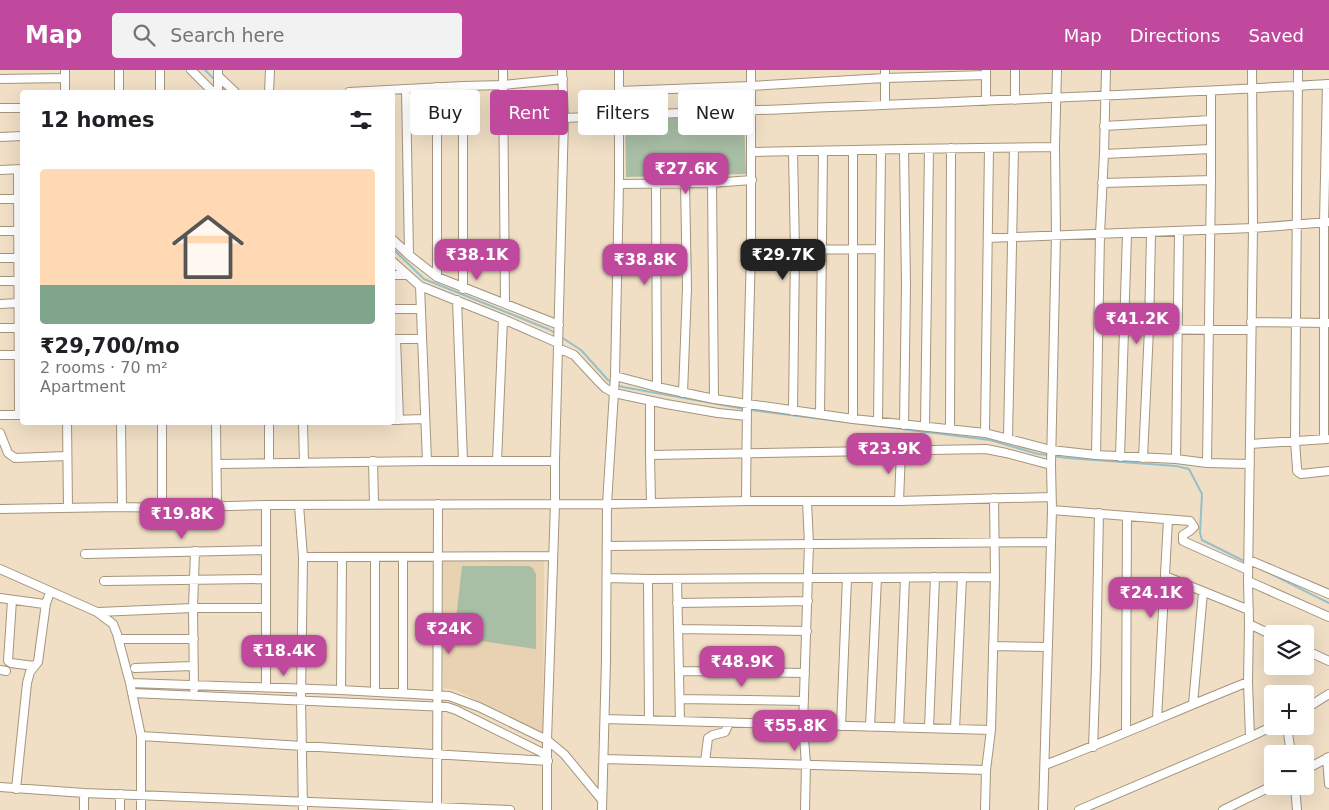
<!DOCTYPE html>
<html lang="en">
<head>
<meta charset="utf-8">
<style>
  body { margin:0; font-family:"DejaVu Sans",sans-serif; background:#f2f2f2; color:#202124; height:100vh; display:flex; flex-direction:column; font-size:19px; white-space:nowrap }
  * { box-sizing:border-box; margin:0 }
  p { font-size:16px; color:#757577 }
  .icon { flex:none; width:28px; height:28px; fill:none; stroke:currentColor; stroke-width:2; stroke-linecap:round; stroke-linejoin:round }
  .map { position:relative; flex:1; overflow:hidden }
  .drawer { position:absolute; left:20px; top:20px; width:375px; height:335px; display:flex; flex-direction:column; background:#fff; border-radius:5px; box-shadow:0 5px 20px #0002 }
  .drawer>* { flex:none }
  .top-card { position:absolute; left:410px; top:20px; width:475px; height:45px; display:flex; gap:10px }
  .tools { position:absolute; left:1264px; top:555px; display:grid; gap:10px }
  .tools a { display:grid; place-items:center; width:50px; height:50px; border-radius:5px; background:#fff; box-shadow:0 5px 20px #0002; font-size:25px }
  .price { position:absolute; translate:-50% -42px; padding:0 11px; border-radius:10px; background:#c0489d; color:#fff; font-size:16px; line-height:32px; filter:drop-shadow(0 1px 2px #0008) }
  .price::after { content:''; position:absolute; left:50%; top:30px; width:15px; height:11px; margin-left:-8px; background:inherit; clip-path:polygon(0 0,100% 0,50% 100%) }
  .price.active { background:#222; color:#fff }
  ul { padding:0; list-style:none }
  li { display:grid; align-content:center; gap:10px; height:265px; padding:0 20px }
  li+li { border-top:1px solid #e0e0e0 }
  li span { display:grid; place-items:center; height:155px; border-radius:5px; color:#555 }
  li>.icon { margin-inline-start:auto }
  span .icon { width:90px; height:90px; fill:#fffc; stroke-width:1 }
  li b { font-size:21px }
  h2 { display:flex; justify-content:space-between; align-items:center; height:60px; padding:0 20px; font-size:21px }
  .chip { padding:0 18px; border-radius:5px; background:#fff; box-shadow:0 5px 20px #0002; font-size:18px; line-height:45px }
  .chip.active { background:#c0489d; color:#fff }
  header { display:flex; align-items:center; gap:30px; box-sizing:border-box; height:70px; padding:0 25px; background:#c0489d; color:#fff }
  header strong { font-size:24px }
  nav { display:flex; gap:28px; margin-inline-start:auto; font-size:18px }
  .search { width:350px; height:45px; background:#f2f2f2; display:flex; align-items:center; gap:12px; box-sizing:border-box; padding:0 18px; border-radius:5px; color:#757577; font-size:19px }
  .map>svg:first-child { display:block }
  .built { fill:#e8d2b2 }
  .green { fill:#a8bea5 }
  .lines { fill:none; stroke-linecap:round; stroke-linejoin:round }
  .stream { stroke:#95c0c9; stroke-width:2 }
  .minor-casing { stroke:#a5957d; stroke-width:10 }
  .minor { stroke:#fff; stroke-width:8 }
</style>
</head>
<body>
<header>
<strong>Map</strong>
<div class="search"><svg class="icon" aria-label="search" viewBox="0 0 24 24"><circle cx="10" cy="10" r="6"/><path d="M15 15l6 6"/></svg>Search here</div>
<nav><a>Map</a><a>Directions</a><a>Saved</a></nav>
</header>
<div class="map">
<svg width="1329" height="740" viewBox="0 0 1329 740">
  <rect width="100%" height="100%" fill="#f0dfc5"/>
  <path class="built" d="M443,491H544L543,666L458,621L443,618Z"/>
  <path class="green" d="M744,46L746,104L626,107L625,49Z
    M462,496H529L533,498L536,504V579L454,567Z"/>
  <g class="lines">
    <path class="stream" d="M205,0L216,11
      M221,16L227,22
      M392,178L424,209L548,259L557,264
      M561,267L581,280L608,310L613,313
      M617,315L623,317L745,339
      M750,340L990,370L1038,384L1048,385
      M1053,386L1067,388L1176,396L1189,399L1202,424L1200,463L1202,470L1246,492
      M1259,498L1329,533"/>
    <defs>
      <path id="minor" d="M65,0V22
        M119,0V22
        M191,0L213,22
        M503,0L505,233
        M885,0V34
        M1015,0V30
        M1252,0L1253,158L1248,511L1329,547
        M1298,0L1295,371L1297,398V401L1301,404L1329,401
        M218,6L235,22
        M0,9L65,8
        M463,16V219
        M437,17V207
        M406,20L409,185
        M619,21L751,16L885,8L986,5
        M160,22V0
        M218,22V0
        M269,22L270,0
        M349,22L463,16L504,15L563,9
        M986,31V0
        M0,38H22
        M564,48C819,37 1074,29 1329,14
        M1104,56L1211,50
        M0,67L22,66
        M853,81V349
        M752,82L904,79L1055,77
        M1104,84L1211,79
        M0,100L22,99
        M18,100L19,345
        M712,113L714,329
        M1102,113L1211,110
        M619,114L712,113L752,110
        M656,114L657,317
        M0,129H18
        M0,161H22
        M988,168L1253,158L1328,152
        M392,169L409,185L437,207L559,255
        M751,180L880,179
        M0,188H19
        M392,191L420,216L503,249L558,273
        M392,205H407
        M0,211H19
        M420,216L427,391
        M457,230L463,391
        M0,234L19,233
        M392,239H421
        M1251,252L1329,253
        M0,258H19
        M1098,259L1251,260
        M392,269H422
        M396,269L399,350
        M558,278L574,285L599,312L605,318L614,323L666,334L718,343L747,346
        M0,285H19
        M615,306L657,317L714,329L853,349L985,363L1051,380L1096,385L1176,389L1207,393L1250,394
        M683,323L687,218L685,113
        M650,331V385L651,433
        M793,341L795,180L793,82
        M820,344L823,81
        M0,345H22
        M392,350L425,349
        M67,352L68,438
        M121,352L122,437
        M162,352V438
        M216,352L217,436
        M269,352V393
        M303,352L304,393
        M878,352L881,80
        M904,355L906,215L904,79
        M925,356L929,79
        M950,359L951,78
        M0,363L8,383L15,388L67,386
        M985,363L989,78
        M1008,368L1014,78
        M1324,369V152L1327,14
        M1250,374L1327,369
        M650,385L986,379L1006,383L1051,395
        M1096,385L1100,164L1104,84L1106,0
        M1120,387L1127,164
        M1143,388L1149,259L1151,163
        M1176,389L1179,162
        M373,391L374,434
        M497,391L503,249
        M1207,393L1211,110V21
        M217,394L427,391H555
        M746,431L747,334L751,180V0
        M899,431L901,381
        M266,435V618
        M299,435L303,487L301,630L303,740
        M0,439L122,437L162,438L266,435L607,434L746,431H899L1051,427
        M1052,440L1190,451L1194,457L1191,460L1183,465V471L1248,500
        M607,476L1051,472
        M85,484L265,480
        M303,487L553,486
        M375,487V622
        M403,488V623
        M1249,490L1329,524
        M0,499L97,542L113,554L117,564L130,613L141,666
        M1165,506L1249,540
        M607,508L648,509L995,507
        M648,509L649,650
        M677,509L680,651
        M104,511L266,509
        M1248,511L1249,554L1248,612L1250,667
        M0,528L44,534L47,531L50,522
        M12,530L8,591L11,593L34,596
        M677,533L808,531
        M98,542L193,538H266
        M1249,554L1272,565
        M678,559L807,561
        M119,569H194
        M993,576L1048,577
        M1305,580L1329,591
        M135,598L193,596
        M0,600L6,601
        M679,601L805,603
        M130,613L341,620L449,626L479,637L547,670L564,684L602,730
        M194,619L193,538L195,481
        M341,620L342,487
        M132,623L447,637L456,640L547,685
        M680,629L804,631
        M1193,634L1203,522
        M1305,639L1329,624
        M605,649L991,660
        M1157,649L1168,450
        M841,656L847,508
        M1287,656L1291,684
        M870,657L877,508
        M899,658L905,508
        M929,658L935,507
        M955,659L962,507
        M1126,662L1127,446
        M1093,677L1096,596L1099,443
        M1327,688L1329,714
        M604,689L986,700
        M705,692L708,668L713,665L725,662L729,653
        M1045,695C1113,669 1180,639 1248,612
        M1305,700L1329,687
        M1295,716L1297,740
        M0,717L84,723L510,740
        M16,719L27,613L30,602L38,592L46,533
        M120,724V740
        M437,737L438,434
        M84,740V723
        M141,740V666L548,691
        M547,740V670L555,434V391L564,48L562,0
        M602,740L606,591L607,434L615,306L619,114V0
        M805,740L806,694L803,655L809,474L807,431
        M985,740L986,700L991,660L995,507L994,428
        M1043,740L1052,440L1051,395L1056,165L1055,77L1057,0
        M1079,740L1250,667L1273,656
        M1223,740L1272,716"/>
    </defs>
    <use href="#minor" class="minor-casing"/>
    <use href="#minor" class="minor"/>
  </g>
</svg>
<div class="tools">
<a><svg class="icon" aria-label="layers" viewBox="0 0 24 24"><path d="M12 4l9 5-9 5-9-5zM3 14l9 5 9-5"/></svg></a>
<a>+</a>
<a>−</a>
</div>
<b class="price" style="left:686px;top:125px">₹27.6K</b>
<b class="price" style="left:477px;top:211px">₹38.1K</b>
<b class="price active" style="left:783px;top:211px">₹29.7K</b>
<b class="price" style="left:645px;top:216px">₹38.8K</b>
<b class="price" style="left:1137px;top:275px">₹41.2K</b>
<b class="price" style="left:889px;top:405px">₹23.9K</b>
<b class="price" style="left:182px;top:470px">₹19.8K</b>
<b class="price" style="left:1151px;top:549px">₹24.1K</b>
<b class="price" style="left:449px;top:585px">₹24K</b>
<b class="price" style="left:284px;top:607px">₹18.4K</b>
<b class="price" style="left:742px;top:618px">₹48.9K</b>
<b class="price" style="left:795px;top:682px">₹55.8K</b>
<div class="top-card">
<a class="chip">Buy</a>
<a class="chip active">Rent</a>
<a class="chip">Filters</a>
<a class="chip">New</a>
</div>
<section class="drawer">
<h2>12 homes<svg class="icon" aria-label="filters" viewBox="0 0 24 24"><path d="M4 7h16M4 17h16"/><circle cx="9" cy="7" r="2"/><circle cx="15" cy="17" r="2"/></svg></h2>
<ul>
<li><span style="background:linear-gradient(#ffd9b3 75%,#7fa58c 0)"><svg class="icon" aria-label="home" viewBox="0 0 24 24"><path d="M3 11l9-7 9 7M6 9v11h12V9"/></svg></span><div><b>₹29,700/mo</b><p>2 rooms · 70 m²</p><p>Apartment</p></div></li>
</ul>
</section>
</div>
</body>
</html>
